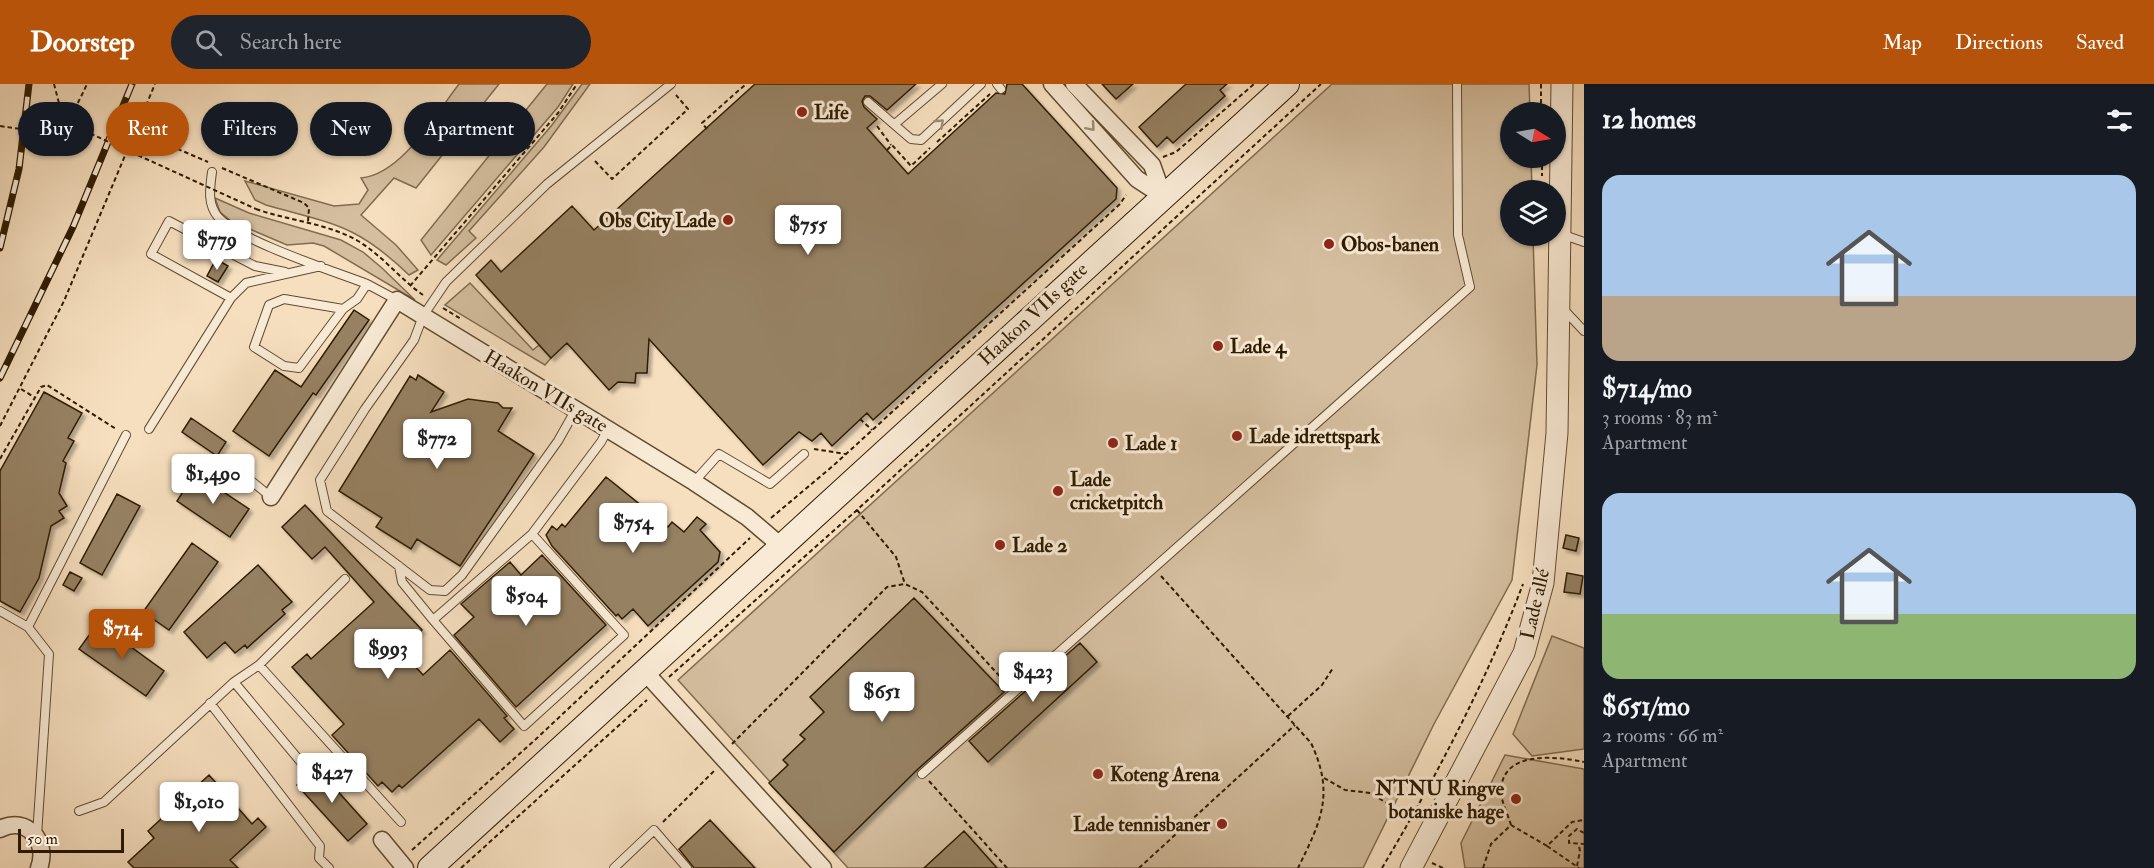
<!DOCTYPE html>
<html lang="en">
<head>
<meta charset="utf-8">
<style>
  body { margin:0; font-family:"IM FELL Double Pica",serif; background:#20242c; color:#f1f3f6; height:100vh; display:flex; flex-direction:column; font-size:22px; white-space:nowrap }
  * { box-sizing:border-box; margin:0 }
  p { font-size:20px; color:#9ea1a6 }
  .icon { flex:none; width:33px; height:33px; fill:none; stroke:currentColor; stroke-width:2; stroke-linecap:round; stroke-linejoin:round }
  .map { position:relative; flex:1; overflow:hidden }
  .panel { display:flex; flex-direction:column; background:#171b24; width:570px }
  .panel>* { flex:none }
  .banner { position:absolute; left:18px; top:18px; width:570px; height:54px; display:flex; gap:12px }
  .needle { width:39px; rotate:101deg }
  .tools { position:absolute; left:1500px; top:18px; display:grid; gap:12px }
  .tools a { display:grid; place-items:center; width:66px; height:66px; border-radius:50%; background:#171b24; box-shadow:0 2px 4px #0004; font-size:30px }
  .scale { position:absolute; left:18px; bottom:15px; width:106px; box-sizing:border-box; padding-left:6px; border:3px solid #2e1b00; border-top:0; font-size:16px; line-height:21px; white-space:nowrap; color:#2e1b00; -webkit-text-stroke:4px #f9ead5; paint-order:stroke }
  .price { position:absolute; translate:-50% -51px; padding:0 14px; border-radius:6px; background:#fff; color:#222; font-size:20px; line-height:39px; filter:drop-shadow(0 2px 3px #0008) }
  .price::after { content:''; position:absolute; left:50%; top:36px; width:18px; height:14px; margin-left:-9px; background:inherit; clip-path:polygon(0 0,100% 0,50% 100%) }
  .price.active { background:#b45309; color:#fff }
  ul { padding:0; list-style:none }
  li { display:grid; align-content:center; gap:12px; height:318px; padding:0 18px }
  li span { display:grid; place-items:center; height:186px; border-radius:18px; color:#555 }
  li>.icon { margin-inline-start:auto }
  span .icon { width:108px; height:108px; fill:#fffc; stroke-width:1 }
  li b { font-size:26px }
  h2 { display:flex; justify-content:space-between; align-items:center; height:72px; padding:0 18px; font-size:26px }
  .tag { padding:0 21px; border-radius:27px; background:#171b24; box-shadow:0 2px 4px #0004; font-size:21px; line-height:54px }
  .tag.active { background:#b45309; color:#fff }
  header { display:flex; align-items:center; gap:36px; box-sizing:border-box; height:84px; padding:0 30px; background:#b45309; color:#fff }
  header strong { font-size:28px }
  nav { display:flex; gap:33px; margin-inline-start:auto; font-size:21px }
  .search { width:420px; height:54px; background:#20242c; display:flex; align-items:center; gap:15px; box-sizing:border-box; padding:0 21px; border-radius:33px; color:#9ea1a6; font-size:22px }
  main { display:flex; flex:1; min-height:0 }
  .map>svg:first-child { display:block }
  .green { fill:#d4be9f; stroke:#816c50; stroke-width:1.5 }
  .building { fill:#968163; stroke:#2e1b00; stroke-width:1.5; filter:url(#shadow) }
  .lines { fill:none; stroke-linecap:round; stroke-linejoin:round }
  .service-casing { stroke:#604c30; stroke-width:10 }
  .minor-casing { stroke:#604c30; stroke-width:19 }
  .tertiary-casing { stroke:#604c30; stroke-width:23 }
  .secondary-casing { stroke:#2e1b00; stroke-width:26 }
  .path { stroke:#2e1b00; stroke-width:2; stroke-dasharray:4.5 3; stroke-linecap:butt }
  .service { stroke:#f9ead5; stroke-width:8 }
  .minor { stroke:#f9ead5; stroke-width:16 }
  .tertiary { stroke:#f9ead5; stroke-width:21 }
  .secondary { stroke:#f9ead5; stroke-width:24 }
  .rail-casing { stroke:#2e1b00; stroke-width:7 }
  .rail { stroke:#f9ead5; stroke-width:4.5; stroke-dasharray:14; stroke-linecap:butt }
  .path-bridge { stroke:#2e1b00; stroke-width:2; stroke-dasharray:4.5 3; stroke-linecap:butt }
  .oneway { stroke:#9e8d75 }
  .poi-dot { fill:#8f2418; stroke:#f9ead5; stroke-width:2 }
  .labels { text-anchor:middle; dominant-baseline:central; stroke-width:6; stroke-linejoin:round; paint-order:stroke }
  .poi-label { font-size:20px; font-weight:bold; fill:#2e1b00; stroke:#f9ead5; text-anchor:start }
  .street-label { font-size:20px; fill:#2e1b00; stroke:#f9ead5 }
</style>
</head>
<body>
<header>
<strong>Doorstep</strong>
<div class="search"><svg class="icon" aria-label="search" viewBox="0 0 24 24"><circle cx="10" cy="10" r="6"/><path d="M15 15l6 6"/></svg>Search here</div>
<nav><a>Map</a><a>Directions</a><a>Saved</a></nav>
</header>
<main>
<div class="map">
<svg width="1584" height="784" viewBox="0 0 1584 784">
  <defs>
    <filter id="shadow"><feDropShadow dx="3.5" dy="3.5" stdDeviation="1.5" flood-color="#0004"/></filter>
  </defs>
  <rect width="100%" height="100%" fill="#f6dfbf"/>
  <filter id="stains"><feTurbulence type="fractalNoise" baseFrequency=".00333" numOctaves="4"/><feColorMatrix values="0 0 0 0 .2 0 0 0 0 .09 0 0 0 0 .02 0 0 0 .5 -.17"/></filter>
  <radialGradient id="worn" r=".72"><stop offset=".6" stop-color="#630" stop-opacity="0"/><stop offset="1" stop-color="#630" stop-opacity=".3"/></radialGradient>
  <path class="green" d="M459,0H499L416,104L394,94L361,131L396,161L418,186L409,191C356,140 333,140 266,121L255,116L245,97L334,122L359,120L368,106L361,94C402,90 435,31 459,0Z
    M547,0H573L558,23L431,171L421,156Z
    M582,0H590L544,63L469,147L476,154L446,181L437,176L552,41Z
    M1332,0H1529L1530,28H1510V74H1531L1532,106H1510V152H1533L1537,281L1512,496L1434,640L1363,784H848L678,596Z
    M215,114L249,129L341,156L363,168L382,184L415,216L324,162L313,159L287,161L231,137L220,128Z
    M470,199L533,266L539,261L551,274L545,281L445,221Z
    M1552,552L1584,564V665L1532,672L1513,650Z
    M1505,671L1584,685V784H1465L1461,759Z"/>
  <path class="building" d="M755,0H916L887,26L870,12H865L862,17L864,23L877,35L867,44L908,90L996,9L1005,10L1007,0H1022L1117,104L1116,115L873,336L867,329L832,362L821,349L812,357L799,348L763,381L649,255L647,289H636L635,299L618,298L609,306L567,259L551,274L476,191L491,176L501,188L572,122L594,146Z
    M1102,0H1133L1116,15Z
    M1186,0H1227L1220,6L1225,12L1173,59L1167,53L1157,63L1139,43Z
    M216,175L228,182L218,198L207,192Z
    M354,226L369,236L316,311L313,309L269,372L233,347L275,286L301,303Z
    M418,291L444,308L431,328L468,315L498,319L503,324H512L498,347L534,370L460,482L417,455L411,465L376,443L382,434L339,407L410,292L416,296Z
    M44,308L82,329L68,354L74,357L63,377L66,379L59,409L67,422L59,427L64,434L51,442L39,494L20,528L0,517V387Z
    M191,334L226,358L217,372L182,348Z
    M195,389L249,425L230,453L177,417Z
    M606,393L668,443L672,438L684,448L697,433L706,440L700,446L720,468L718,478L648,542L633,525L622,535L618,530L616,532L552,462L546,451L552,442L557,446L562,440L565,443Z
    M117,410L140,422L102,491L80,479Z
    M305,421L422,546L400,566L423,591L450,566L507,632L504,634L514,645L500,658L479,635L402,704L399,701L392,708L382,698L378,702L332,651L344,640L292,583L307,570L311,575L374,518L325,463L312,475L282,443Z
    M1566,451L1579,454L1576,467L1563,464Z
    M192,459L218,478L169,546L143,528Z
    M542,471L606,541L516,623L454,551L474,533L461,520L510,478L521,491Z
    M258,481L292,518L282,526L285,530L247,564L245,561L235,569L225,558L207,574L184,548Z
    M70,488L82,494L74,507L63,501Z
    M1567,489L1583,492L1580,510L1564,508Z
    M914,514L1004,608L918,685L834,768L769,699L788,681L783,676L805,655L800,651L824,628L810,613Z
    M98,539L164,587L146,612L79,565Z
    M1080,559L1097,578L988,678L969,657Z
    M316,683L367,740L348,757L297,701Z
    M209,691L252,740L258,734L266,743L230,776L238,784H134L128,778L154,754L148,747Z
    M710,736L755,784H694L679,765Z
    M964,747L997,784H924Z"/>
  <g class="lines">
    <defs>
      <path id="service" d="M997,0L1001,5
        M868,18L911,55L921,56L981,0
        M896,39L942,0
        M212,88C210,104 207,120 218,133C240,157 333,187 367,200
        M1561,150L1584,158
        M231,214L151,170L169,137L255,182L285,188
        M343,225L299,284L284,282L254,263L269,221L284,215L343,225L357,215L367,200L397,216
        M1560,229H1567L1584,247
        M576,325L558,357L462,491L445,507L430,506L327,427L320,396L365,325L414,256L423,232L446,198L547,100L671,0
        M149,345L231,214L246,199L321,182
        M233,382L271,413
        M694,398L719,370L770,400L804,370
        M532,450L624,551L524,642L433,536L532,450L601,358L608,345
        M399,482L402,498L433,536
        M0,527L28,543
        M259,581L401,738
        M234,598L305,683
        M210,619L320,762L319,774L329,784
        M922,690L1470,203L1458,151L1457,0
        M79,727L104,718L234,598L259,581L345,495
        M37,752L49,570L28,543L126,351
        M614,784L654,746L687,784"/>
      <path id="minor" d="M1052,0L1137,95L1163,112
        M1074,0L1152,81L1163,112
        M271,413L397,216L694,398L747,433L781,462
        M644,587L823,784
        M0,745C27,731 49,758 39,784
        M382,756L405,784"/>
      <path id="tertiary" d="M1411,784L1524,569L1543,499L1557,349L1562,0"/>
      <path id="secondary" d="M430,784L1287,0"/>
    </defs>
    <use href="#service" class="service-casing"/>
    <use href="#minor" class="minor-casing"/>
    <use href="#tertiary" class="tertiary-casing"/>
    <use href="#secondary" class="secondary-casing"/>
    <path class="path" d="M54,0L61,27
      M1541,0V28
      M0,42C54,50 63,53 87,0
      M877,42L891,61
      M707,45L702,39L746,0
      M136,47L208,78
      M937,58L990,10
      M887,66L892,61L911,82L930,64
      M1163,73L1176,68L1254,0
      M1542,74V92
      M595,77L612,95L688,25L676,11
      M222,84L304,119L309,124L308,138
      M256,125C290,137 327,139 358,157C383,172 400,195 423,211
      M410,202L558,29L577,0
      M443,224L461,235
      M21,305L34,313
      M860,335L872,346
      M0,342L64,217L155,0
      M814,365L846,370
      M0,375L41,303L47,301L116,345
      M857,426L896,473L905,500
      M771,434L834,381L1120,120L1126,111
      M1161,492L1311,659C1335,710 1321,737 1298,784
      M669,593L857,426L1321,0
      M1288,632L1322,601L1333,584
      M732,660L887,503L905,500L922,508L1006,599
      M1324,694L1345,706L1371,709L1394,724L1415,726
      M929,697L1007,784
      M663,738L714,687
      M1511,741C1508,731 1502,719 1501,709C1500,666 1555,672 1584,678
      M1584,749L1577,745L1569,752V759L1584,760
      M1547,762L1579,784
      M412,766L536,655L750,454
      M1432,779L1443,784
      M1577,782L1580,767L1579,762
      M461,784L647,616
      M1139,784L1295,641
      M1382,784C1436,693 1486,598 1523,500
      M1483,784L1491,760L1511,741L1547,762L1572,738L1584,736"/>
    <use href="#service" class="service"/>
    <use href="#minor" class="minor"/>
    <use href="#tertiary" class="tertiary"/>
    <use href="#secondary" class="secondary"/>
    <defs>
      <path id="rail" d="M0,164L19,85L29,0
        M0,294L73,143L132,0"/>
    </defs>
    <use href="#rail" class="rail-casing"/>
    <use href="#rail" class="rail"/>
    <path class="path-bridge" d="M61,27L70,38L87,48L256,125"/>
  </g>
  <defs><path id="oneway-chevron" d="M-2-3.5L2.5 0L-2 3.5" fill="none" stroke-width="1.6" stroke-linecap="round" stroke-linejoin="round" transform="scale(1.5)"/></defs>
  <g class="oneway">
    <use href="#oneway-chevron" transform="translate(940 39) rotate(-43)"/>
    <use href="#oneway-chevron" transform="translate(1091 43) rotate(49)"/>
  </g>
  <g class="poi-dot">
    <circle cx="802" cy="28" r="6"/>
    <circle cx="728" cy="136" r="6"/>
    <circle cx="1329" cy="160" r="6"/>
    <circle cx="1218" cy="262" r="6"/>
    <circle cx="1237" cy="352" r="6"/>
    <circle cx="1113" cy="359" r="6"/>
    <circle cx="1058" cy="407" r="6"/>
    <circle cx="1000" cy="461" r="6"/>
    <circle cx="1098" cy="690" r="6"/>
    <circle cx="1516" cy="715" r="6"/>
    <circle cx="1222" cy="740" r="6"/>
  </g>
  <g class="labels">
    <g class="poi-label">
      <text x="814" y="28">Life</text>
      <text x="716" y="136" text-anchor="end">Obs City Lade</text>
      <text x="1341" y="160">Obos-banen</text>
      <text x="1230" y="262">Lade 4</text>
      <text x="1249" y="352">Lade idrettspark</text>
      <text x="1125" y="359">Lade 1</text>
      <text x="1070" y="395">Lade<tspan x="1070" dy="23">cricketpitch</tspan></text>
      <text x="1012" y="461">Lade 2</text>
      <text x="1110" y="690">Koteng Arena</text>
      <text x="1504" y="704" text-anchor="end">NTNU Ringve<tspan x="1504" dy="23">botaniske hage</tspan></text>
      <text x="1210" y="740" text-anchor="end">Lade tennisbaner</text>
    </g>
    <g class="street-label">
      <text transform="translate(1033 230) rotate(-43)">Haakon VIIs gate</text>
      <text transform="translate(546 307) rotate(31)">Haakon VIIs gate</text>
      <text transform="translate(1535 520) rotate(-77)">Lade allé</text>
    </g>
  </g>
  <rect width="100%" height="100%" filter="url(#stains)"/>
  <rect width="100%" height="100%" fill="url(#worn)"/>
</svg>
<div class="tools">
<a><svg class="needle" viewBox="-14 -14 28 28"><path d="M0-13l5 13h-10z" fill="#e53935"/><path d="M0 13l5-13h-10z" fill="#9ea1a6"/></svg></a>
<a><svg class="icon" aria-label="layers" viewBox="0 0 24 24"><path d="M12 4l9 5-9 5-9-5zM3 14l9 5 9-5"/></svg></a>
</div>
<div class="scale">50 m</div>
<b class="price" style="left:808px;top:172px">$755</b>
<b class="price" style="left:217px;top:187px">$779</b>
<b class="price" style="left:437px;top:386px">$772</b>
<b class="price" style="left:213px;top:421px">$1,490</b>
<b class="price" style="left:633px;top:470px">$754</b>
<b class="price" style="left:526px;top:543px">$504</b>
<b class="price active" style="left:122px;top:576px">$714</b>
<b class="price" style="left:388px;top:596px">$993</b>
<b class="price" style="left:1033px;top:619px">$423</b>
<b class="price" style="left:882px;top:639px">$651</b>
<b class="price" style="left:332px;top:720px">$427</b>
<b class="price" style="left:199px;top:749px">$1,010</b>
<div class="banner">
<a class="tag">Buy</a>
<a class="tag active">Rent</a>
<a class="tag">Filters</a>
<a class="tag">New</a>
<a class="tag">Apartment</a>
</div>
</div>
<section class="panel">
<h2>12 homes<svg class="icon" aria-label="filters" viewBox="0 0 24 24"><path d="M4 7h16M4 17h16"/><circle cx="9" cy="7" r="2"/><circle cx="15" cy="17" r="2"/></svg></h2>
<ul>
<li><span style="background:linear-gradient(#a9c7e8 65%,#b9a48a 0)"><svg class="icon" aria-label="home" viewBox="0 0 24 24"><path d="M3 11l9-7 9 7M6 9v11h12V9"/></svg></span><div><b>$714/mo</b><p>3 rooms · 83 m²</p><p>Apartment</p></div></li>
<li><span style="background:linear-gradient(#a9c7e8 65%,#8fb573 0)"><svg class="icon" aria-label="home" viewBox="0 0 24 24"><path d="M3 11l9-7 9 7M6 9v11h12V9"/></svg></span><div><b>$651/mo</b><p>2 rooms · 66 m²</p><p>Apartment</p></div></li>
</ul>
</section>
</main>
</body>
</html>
